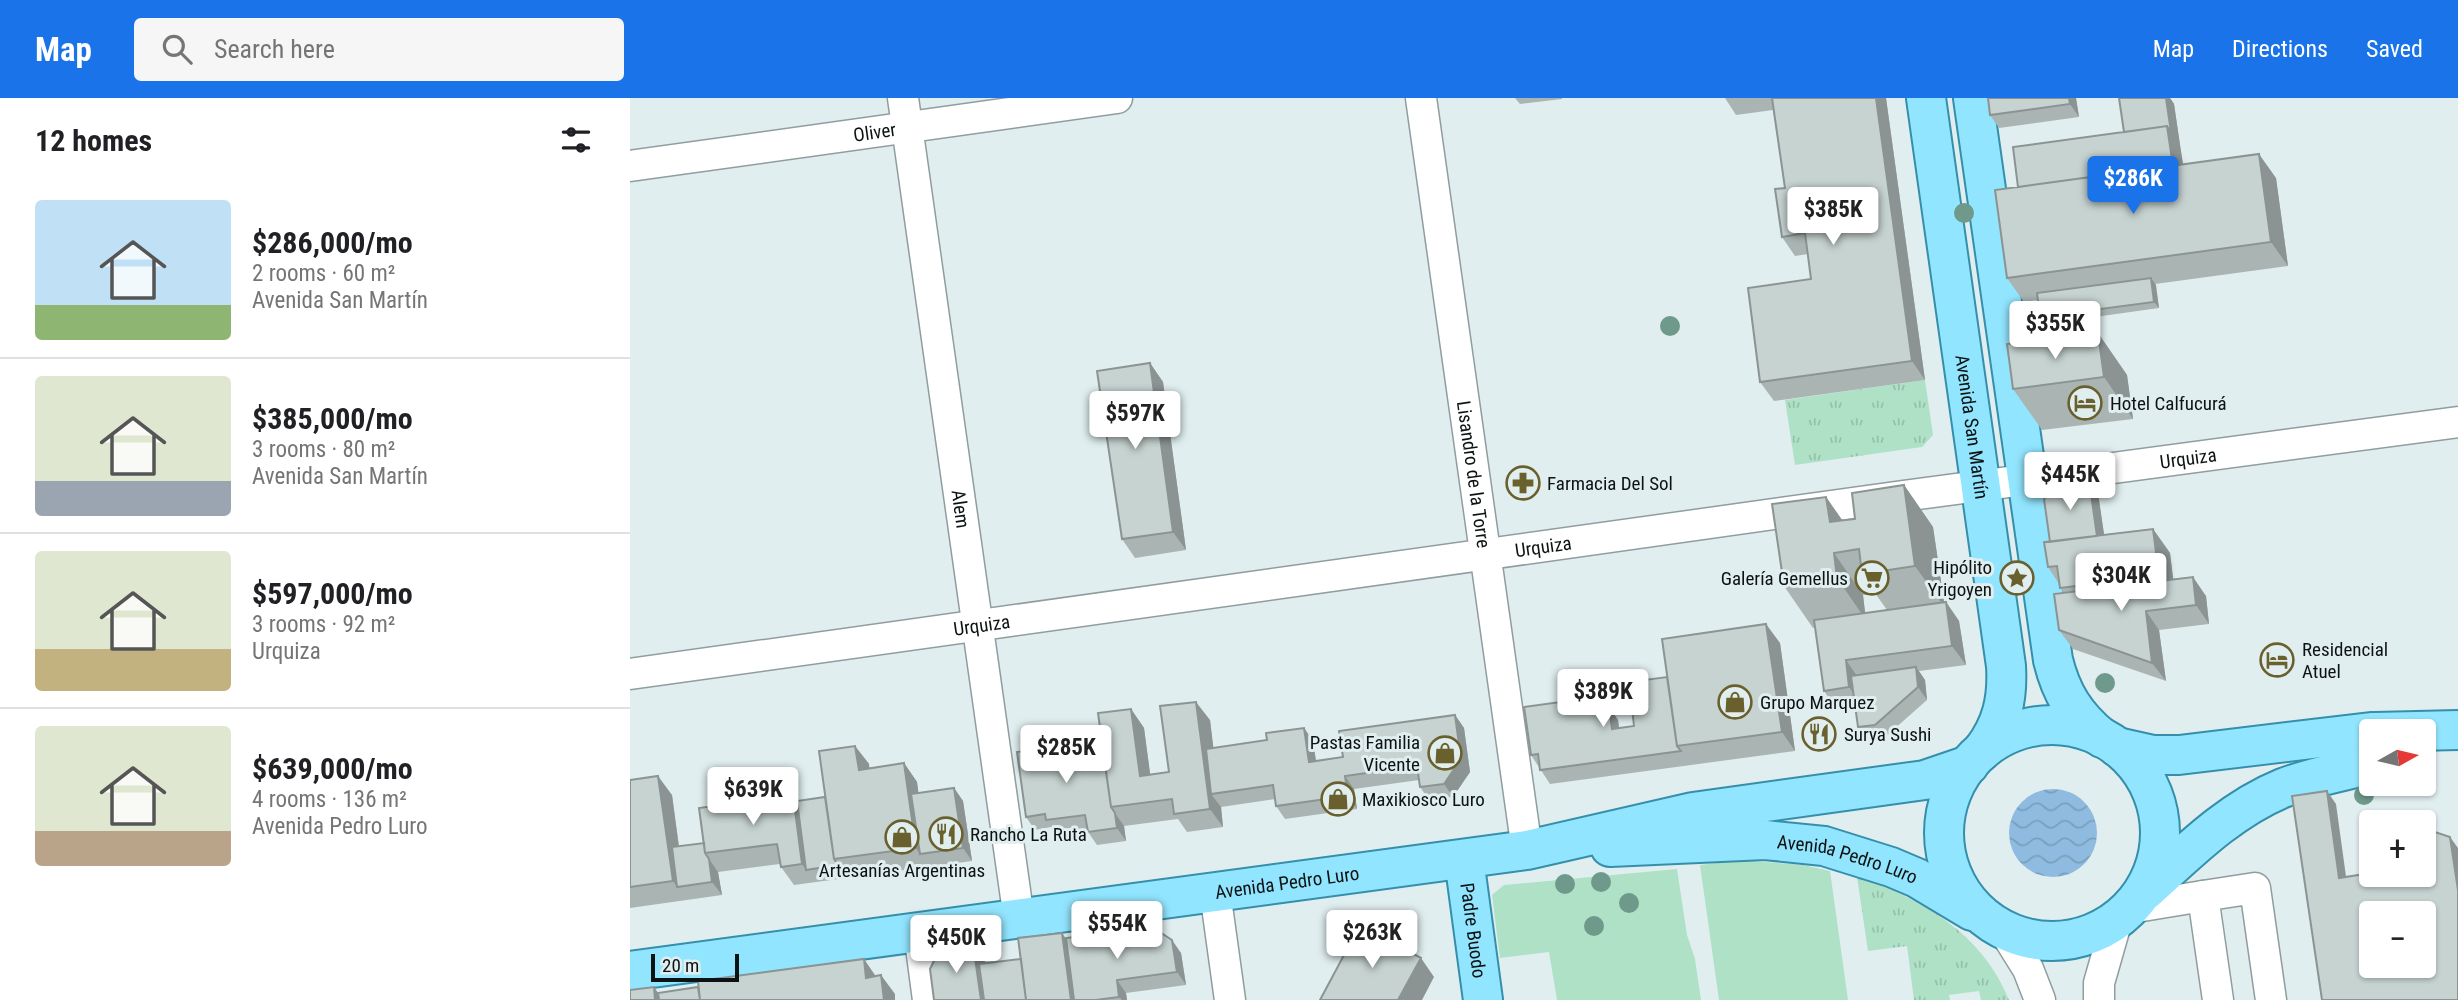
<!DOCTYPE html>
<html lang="en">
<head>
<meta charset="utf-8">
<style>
  body { margin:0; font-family:"Roboto Condensed",sans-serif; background:#f6f6f6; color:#202124; height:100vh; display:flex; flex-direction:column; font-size:26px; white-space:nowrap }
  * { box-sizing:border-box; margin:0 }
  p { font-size:23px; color:#757577 }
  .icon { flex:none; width:38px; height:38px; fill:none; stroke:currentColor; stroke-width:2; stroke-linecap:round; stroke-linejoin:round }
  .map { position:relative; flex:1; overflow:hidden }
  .panel { display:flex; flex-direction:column; background:#fff; width:630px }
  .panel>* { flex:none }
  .needle { width:46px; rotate:82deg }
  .tools { position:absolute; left:1729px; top:621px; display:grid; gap:14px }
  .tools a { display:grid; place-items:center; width:77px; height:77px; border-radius:7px; background:#fff; box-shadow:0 2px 5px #0004; font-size:35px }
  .scale { position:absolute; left:21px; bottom:18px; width:88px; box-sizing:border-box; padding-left:7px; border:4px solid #0d1212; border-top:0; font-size:19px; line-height:24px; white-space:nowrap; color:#0d1212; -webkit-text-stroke:5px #e0eeef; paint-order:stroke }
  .price { position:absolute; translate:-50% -60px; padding:0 16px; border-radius:7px; background:#fff; color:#222; font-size:23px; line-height:46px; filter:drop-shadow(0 2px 4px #0008) }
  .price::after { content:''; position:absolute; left:50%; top:42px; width:21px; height:16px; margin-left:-10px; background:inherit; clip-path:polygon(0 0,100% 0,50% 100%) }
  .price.active { background:#1a73e8; color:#fff }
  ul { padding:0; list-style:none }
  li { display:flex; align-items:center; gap:21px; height:175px; padding:0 35px }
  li+li { border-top:2px solid #e0e0e0 }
  li span { display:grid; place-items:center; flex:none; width:196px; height:140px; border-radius:7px; color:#555 }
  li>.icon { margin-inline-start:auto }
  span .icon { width:84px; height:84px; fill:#fffc; stroke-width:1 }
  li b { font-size:30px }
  h2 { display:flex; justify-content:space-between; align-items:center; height:84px; padding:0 35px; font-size:30px }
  header { display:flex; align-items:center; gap:42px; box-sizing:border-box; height:98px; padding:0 35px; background:#1a73e8; color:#fff }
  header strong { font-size:33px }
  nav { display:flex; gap:38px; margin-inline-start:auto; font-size:24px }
  .search { width:490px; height:63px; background:#f6f6f6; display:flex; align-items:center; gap:18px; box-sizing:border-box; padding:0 24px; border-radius:7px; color:#757577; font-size:26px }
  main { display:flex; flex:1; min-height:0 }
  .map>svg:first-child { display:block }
  .grass { fill:url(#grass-tufts) }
  .park { fill:#afe1c6 }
  .water { fill:url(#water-waves) }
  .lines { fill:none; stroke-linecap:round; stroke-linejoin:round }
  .minor-casing { stroke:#909d9e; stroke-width:33 }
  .major-casing { stroke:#358fab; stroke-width:42 }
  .minor { stroke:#fff; stroke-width:30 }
  .major { stroke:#92e5fe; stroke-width:38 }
  .tree { fill:#6f9a8b }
  .wall { fill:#aab5b3; fill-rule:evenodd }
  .shaded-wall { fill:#8b9492 }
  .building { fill:#c6d3d0; stroke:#8b9492; stroke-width:2; fill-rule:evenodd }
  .labels { text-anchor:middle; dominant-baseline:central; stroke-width:6; stroke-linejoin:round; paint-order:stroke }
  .street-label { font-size:19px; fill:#0d1212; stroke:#e0eeef }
  .poi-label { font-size:19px; fill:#0d1212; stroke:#e0eeef; text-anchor:start }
</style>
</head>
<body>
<header>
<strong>Map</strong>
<div class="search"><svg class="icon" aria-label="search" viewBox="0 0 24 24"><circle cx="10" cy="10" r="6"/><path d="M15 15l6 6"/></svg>Search here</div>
<nav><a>Map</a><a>Directions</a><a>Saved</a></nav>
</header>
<main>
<section class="panel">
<h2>12 homes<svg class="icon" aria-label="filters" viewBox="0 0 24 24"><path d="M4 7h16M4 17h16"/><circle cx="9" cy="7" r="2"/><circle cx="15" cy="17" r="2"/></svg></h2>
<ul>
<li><span style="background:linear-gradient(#bfe0f5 75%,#8fb573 0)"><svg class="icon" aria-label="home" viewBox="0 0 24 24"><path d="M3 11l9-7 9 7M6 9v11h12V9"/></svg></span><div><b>$286,000/mo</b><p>2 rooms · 60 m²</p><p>Avenida San Martín</p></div></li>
<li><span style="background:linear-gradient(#dfe7d0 75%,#9aa5b1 0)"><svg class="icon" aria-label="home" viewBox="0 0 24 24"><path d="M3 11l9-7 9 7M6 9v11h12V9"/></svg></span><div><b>$385,000/mo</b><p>3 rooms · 80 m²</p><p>Avenida San Martín</p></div></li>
<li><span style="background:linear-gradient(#dfe7d0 70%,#c2b280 0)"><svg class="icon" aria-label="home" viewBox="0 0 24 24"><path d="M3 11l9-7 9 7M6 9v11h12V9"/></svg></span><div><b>$597,000/mo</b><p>3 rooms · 92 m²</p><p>Urquiza</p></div></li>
<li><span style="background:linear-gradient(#dfe7d0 75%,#b9a48a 0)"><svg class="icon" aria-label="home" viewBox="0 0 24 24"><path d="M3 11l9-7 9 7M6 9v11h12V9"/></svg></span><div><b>$639,000/mo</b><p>4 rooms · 136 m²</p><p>Avenida Pedro Luro</p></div></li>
</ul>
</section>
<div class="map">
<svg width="1828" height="902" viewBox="0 0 1828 902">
  <defs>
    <pattern id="grass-tufts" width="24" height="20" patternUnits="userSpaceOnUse" patternTransform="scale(1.75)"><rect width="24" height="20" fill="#afe1c6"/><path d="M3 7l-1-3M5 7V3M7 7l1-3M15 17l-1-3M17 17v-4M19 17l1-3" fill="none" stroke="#95c0a9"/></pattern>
    <pattern id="water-waves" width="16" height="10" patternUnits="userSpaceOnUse" patternTransform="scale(1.75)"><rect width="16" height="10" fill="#8ebbdf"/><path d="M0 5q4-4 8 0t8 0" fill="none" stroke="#79a0be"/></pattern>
  </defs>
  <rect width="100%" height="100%" fill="#e0eeef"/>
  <path class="grass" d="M1295,282L1303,337L1292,349L1165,367L1155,302Z
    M1227,779C1291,800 1353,836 1379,902H1351L1349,893L1319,897L1320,902H1284L1277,848L1238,853Z"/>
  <path class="park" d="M1110,762L1173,767L1200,773L1218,902H1089L1070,767Z
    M1047,771L1057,837L1065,861L1071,902H927L919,854L870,860L862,797L874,787Z"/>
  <path class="water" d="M1379 735a44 44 0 1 1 88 0a44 44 0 1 1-88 0Z"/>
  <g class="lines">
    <defs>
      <g id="minor">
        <path id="s1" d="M273,0L389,821"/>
        <path id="s2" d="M791,0L897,752"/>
        <path id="s3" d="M0,68L487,0"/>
        <path id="s4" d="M0,576L1273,398L1828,324"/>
        <path d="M585,794L600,902"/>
        <path d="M1500,810L1573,798"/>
        <path d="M1373,831L1398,871L1410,902"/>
        <path d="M289,834L298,902"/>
        <path d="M1469,902V885L1487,822"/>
        <path d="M1588,902L1573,798L1625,790L1641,902"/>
      </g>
      <g id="major">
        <path id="s5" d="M1296,0L1376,568C1378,601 1372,627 1352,653"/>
        <path d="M1343,0L1423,562C1431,595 1445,618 1472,640"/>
        <circle cx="1422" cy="735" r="108"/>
        <path d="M1745,634L1828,632"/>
        <path d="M1487,649L1523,657H1549L1741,634"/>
        <path id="s6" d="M980,749L1135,742L1194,748L1261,769L1287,780L1342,813"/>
        <path id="s7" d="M834,761L853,902"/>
        <path d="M1515,793C1557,755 1599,712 1653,690C1681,679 1712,674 1741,666"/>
        <path id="s8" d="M0,873L897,752L1063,714L1295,682L1339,667"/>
      </g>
    </defs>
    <use href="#minor" class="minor-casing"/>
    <use href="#major" class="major-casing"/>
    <use href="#minor" class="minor"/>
    <use href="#major" class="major"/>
  </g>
  <g class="tree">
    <circle cx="1334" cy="115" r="10"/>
    <circle cx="1040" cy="228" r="10"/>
    <circle cx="1475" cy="585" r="10"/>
    <circle cx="1734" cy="697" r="10"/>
    <circle cx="971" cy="784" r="10"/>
    <circle cx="935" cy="786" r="10"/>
    <circle cx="999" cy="805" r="10"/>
    <circle cx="964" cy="828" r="10"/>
  </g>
  <path class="wall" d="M885,0H932V1L890,6Z
    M1095,0H1256L1295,282L1144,303L1130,284L1181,181L1178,156L1165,158L1152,139L1155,90L1143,12L1106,17Z
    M1446,0L1449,19L1369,30L1360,17Z
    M1489,0H1540L1544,6L1553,67L1646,80L1658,168L1525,186L1529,210L1415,226L1410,219L1408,202L1394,204L1377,180L1494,34Z
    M1468,235L1497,277L1503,321L1412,332L1383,291Z
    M520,265L533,284L556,452L505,460L492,441Z
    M1459,382L1468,395L1474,437L1523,431L1540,455L1543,482L1576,498L1579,526L1529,532L1536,583L1443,551L1429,532L1434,495L1430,490L1429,486L1418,469L1420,444Z
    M1274,387L1303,429L1314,504H1316L1329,523L1336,567L1289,573L1295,582L1297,602L1254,640L1238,642L1228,629L1226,609L1207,612L1194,593L1185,529L1183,530L1154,488L1196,399L1213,423L1225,421ZM1245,495L1257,512L1235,515L1233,497Z
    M1150,545L1165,653L920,686L901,657L952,601L959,612L979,609L988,622L989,630L1004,628Z
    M501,611L514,630L520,677L539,674L580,622L583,650L637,642L674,630L683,643L686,663L713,659L825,617L834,630L840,674L823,699L799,702L790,689L789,682L724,691L727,711L655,721L646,708L645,701L591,709L593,729L557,734L548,721L494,728L496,743L467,747L458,734L457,731L425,735L421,729L405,732L396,719L462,649L464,669L475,667Z
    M225,648L239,666V670L274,665L287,684L288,695L324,690L333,703L342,763L164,787L151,769L150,766L88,774L92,797L0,810V682L42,697L49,748L74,745L167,703L195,699Z
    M436,840L551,855L556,887L496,895L497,902H304L356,865L391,861Z"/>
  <path class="shaded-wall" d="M1246,0H1256L1295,282L1282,263Z
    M1439,0H1446L1449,19L1440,6Z
    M1536,0H1540L1544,6L1550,47L1541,34Z
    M1537,28L1550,47L1557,92L1543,74Z
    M1629,56L1646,80L1658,168L1641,144Z
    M1521,180L1526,187L1529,210L1524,204Z
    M1468,235L1497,277L1503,321L1474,279Z
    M520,265L533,284L556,452L543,434Z
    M1459,382L1468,395L1478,463L1469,449Z
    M1274,387L1303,429L1315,510L1285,468Z
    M1196,399L1225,441L1200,424Z
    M1523,431L1540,455L1546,502L1529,478Z
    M1204,455L1233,497L1236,522L1207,480Z
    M1563,479L1576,498L1579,526L1566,507Z
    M1316,504L1329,523L1336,567L1322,548Z
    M1516,513L1529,532L1536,583L1522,565Z
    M1136,526L1150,545L1165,653L1152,634Z
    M1216,562L1229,581L1232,608L1219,589Z
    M1286,569L1295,582L1297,602L1288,589Z
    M952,601L961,614L954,613Z
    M566,604L580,622L589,695L581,696L591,709L593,729L580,711Z
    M979,609L988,622L991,644L982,631Z
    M501,611L514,630L523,697L510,678Z
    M825,617L834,630L840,674L823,699L814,686Z
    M674,630L683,643L688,677L679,664Z
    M452,636L462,649L466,683L457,670Z
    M225,648L239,666L242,690L229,672Z
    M274,665L287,684L297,755L290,756L286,750Z
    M28,678L42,697L54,788L47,789L43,783Z
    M715,678L724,691L727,711L718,698Z
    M324,690L333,703L342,763L333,750Z
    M1697,693L1706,706L1718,793L1709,780Z
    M163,697L176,716V772L172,766Z
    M485,715L494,728L496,743L487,730Z
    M1820,739L1828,750V792Z
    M79,761L88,774L92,797L82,784Z
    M432,835L445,854L451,902H441Z
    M542,842L551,855L556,887L547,874Z
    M343,846L356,865L361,902H351Z
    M791,860L804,879L792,902H768Z
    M234,861L247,880H236Z
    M251,877L265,896V902H254Z
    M487,882L496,895L497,902H492L489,899Z
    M24,889L33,902H25Z"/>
  <path class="building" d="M1142,0H1246L1282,263L1130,284L1118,190L1181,181L1175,135L1152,139L1145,91L1155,90Z
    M1358,0H1439L1440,6L1360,17Z
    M1489,0H1536L1541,34L1537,28L1494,34Z
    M1537,28L1543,68L1388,89L1383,49Z
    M1629,56L1641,144L1377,180L1365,92Z
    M1521,180L1524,204L1410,219L1407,195Z
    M1468,235L1474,279L1383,291L1377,246Z
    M520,265L543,434L492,441L467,273Z
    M1459,382L1467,438L1420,444L1414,401L1429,386Z
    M1274,387L1285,468L1232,476L1229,451L1204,455L1207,480L1154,488L1142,406L1196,399L1200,424L1225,421L1222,395Z
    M1523,431L1529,478L1430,490L1427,468L1418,469L1414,444Z
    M1563,479L1566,507L1516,513L1522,565L1429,532L1424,496Z
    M1316,504L1322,548L1216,562L1219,589L1194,593L1184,522Z
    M1136,526L1152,634L1047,648L1032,541Z
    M1286,569L1288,589L1245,627L1228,629L1221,578Z
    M1037,579L1047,648L1051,653L910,672L908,656L901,657L894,609L952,601L954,613L979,609L982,631L1004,628L999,584Z
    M566,604L580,711L544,716L542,701L481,709L468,615L501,611L510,678L539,674L530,608Z
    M825,617L831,661L814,686L790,689L787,668L715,678L718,698L646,708L643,687L581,696L576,651L637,642L636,635L674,630L679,664L713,659L709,633Z
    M452,636L457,670L475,667L481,709L485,715L487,730L458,734L455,717L416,722L415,716L396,719L387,654L430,648L429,639Z
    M225,648L229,672L274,665L286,750L204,761L189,653Z
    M28,678L43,783L0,789V682Z
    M324,690L333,750L290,756L281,696Z
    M1697,693L1709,780L1741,775V777H1794V734L1802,733L1820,739L1828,792V902H1692L1662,698ZM1741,816H1794V868H1741Z
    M163,697L172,766L151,769L147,746L75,755L69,710Z
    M195,699L204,761L208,767L176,772L167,703Z
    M74,745L75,755L79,761L82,784L47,789L42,749Z
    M730,827L791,860L768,902H690Z
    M522,829L542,842L547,874L487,882L489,899L466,902H444L436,840Z
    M432,835L441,902H396L388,840Z
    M343,846L351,902H304L300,871L307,857L318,850Z
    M234,861L236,880L251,877L254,902H70L68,883Z
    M391,861L396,902H354L349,866Z
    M24,889L25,902H0V892Z
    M68,889L70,902H29L28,895Z"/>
  <defs>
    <symbol id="hotel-ring" viewBox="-11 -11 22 22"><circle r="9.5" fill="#e0eeef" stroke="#6a602d" stroke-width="1.5"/><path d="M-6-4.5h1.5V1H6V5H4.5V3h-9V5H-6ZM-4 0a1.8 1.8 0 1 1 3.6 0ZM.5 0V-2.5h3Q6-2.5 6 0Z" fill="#6a602d"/></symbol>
    <symbol id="pharmacy-ring" viewBox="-11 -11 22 22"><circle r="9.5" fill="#e0eeef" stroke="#6a602d" stroke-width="1.5"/><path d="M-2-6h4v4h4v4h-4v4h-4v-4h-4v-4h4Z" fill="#6a602d"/></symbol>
    <symbol id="supermarket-ring" viewBox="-11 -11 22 22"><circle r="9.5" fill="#e0eeef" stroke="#6a602d" stroke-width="1.5"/><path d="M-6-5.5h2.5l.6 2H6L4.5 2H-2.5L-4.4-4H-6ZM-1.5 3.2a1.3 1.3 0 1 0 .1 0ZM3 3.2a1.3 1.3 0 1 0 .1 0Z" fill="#6a602d"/></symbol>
    <symbol id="sight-ring" viewBox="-11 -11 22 22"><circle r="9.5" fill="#e0eeef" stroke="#6a602d" stroke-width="1.5"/><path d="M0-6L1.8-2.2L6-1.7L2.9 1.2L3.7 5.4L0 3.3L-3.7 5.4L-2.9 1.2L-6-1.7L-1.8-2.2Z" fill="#6a602d"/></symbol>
    <symbol id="shop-ring" viewBox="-11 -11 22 22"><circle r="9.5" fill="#e0eeef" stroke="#6a602d" stroke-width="1.5"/><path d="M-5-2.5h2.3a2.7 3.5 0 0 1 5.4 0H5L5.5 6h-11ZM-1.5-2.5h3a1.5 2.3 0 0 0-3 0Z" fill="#6a602d"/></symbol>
    <symbol id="restaurant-ring" viewBox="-11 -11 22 22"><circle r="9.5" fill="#e0eeef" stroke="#6a602d" stroke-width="1.5"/><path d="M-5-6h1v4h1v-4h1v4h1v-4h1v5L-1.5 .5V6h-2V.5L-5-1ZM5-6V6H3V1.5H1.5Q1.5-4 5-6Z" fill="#6a602d"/></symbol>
  </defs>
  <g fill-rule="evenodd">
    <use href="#hotel-ring" x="1436" y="286" width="38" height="38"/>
    <use href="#pharmacy-ring" x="874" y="366" width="38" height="38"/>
    <use href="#supermarket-ring" x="1223" y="461" width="38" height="38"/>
    <use href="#sight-ring" x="1368" y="461" width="38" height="38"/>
    <use href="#hotel-ring" x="1628" y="543" width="38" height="38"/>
    <use href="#shop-ring" x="1086" y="585" width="38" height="38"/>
    <use href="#restaurant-ring" x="1170" y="617" width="38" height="38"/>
    <use href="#shop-ring" x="796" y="636" width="38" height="38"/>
    <use href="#shop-ring" x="689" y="682" width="38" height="38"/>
    <use href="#restaurant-ring" x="297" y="717" width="38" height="38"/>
    <use href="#shop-ring" x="253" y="720" width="38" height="38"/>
  </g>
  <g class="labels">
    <g class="street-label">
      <text stroke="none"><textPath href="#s3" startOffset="247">Oliver</textPath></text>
      <text stroke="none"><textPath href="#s5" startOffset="332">Avenida San Martín</textPath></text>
      <text stroke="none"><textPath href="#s4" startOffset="1573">Urquiza</textPath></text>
      <text stroke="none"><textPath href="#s2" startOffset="380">Lisandro de la Torre</textPath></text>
      <text stroke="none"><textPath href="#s1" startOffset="415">Alem</textPath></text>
      <text stroke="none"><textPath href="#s4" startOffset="922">Urquiza</textPath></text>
      <text stroke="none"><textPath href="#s4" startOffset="355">Urquiza</textPath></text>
      <text stroke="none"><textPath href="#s6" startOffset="240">Avenida Pedro Luro</textPath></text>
      <text stroke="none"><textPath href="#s8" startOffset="663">Avenida Pedro Luro</textPath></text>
      <text stroke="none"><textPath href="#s7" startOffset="72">Padre Buodo</textPath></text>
    </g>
    <g class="poi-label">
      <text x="1480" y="305">Hotel Calfucurá</text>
      <text x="917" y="385">Farmacia Del Sol</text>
      <text x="1362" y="469" text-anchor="end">Hipólito<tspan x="1362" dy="22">Yrigoyen</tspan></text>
      <text x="1218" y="480" text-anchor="end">Galería Gemellus</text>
      <text x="1672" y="551">Residencial<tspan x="1672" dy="22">Atuel</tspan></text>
      <text x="1130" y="604">Grupo Marquez</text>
      <text x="1214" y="636">Surya Sushi</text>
      <text x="790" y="644" text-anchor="end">Pastas Familia<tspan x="790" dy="22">Vicente</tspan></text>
      <text x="732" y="701">Maxikiosco Luro</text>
      <text x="340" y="736">Rancho La Ruta</text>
      <text x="272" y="772" text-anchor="middle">Artesanías Argentinas</text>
    </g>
  </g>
</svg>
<div class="tools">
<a><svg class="needle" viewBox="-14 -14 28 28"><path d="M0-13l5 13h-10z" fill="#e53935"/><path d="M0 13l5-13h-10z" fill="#757577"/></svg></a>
<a>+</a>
<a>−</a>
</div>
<div class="scale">20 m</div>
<b class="price active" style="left:1503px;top:118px">$286K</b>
<b class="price" style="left:1203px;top:149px">$385K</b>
<b class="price" style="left:1425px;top:263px">$355K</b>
<b class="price" style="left:505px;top:353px">$597K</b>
<b class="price" style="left:1440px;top:414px">$445K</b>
<b class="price" style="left:1491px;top:515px">$304K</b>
<b class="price" style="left:973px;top:631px">$389K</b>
<b class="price" style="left:436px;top:687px">$285K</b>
<b class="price" style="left:123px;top:729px">$639K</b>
<b class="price" style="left:487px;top:863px">$554K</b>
<b class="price" style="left:742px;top:872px">$263K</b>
<b class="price" style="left:326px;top:877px">$450K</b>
</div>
</main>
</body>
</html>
